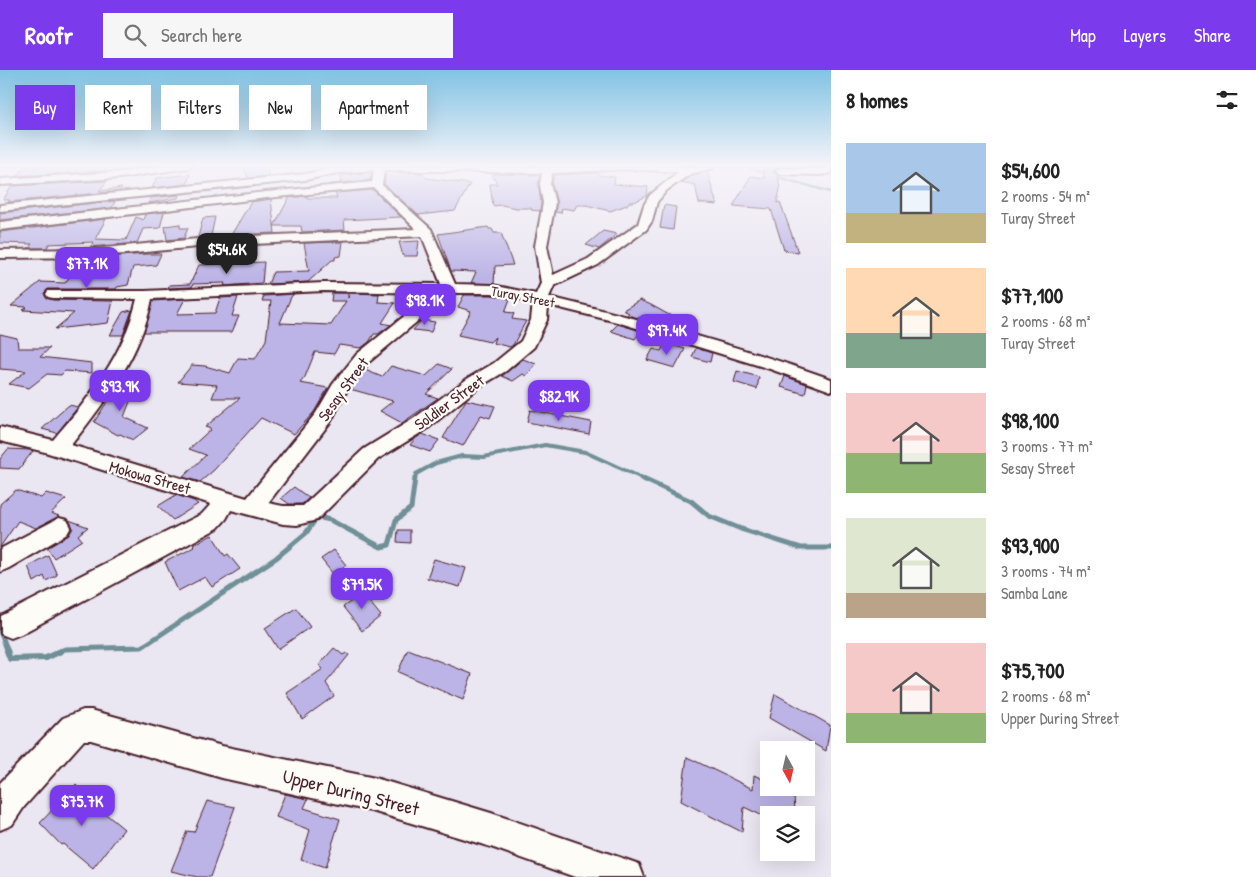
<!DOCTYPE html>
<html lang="en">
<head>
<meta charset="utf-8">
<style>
  body { margin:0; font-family:"Patrick Hand",sans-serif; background:#f6f6f6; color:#222; height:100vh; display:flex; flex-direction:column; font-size:19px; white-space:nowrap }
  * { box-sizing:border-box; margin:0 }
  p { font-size:16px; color:#767676 }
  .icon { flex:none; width:28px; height:28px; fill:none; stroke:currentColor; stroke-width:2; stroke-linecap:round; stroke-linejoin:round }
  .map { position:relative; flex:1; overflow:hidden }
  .drawer { display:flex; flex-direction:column; background:#fff; width:425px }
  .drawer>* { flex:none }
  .top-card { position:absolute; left:15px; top:15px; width:475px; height:45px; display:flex; gap:10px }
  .needle { width:32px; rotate:172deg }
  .controls { position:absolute; left:760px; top:671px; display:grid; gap:10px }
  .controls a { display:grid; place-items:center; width:55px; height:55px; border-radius:0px; background:#fff; box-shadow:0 5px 20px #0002; font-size:25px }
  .price { position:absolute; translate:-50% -42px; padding:0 11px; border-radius:10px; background:#7c3aed; color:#fff; font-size:16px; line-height:32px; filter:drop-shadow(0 1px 2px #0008) }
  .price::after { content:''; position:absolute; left:50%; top:30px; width:15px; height:11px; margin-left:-8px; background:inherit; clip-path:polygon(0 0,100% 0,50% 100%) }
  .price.active { background:#222; color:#fff }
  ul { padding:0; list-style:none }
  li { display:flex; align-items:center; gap:15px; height:125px; padding:0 15px }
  li span { display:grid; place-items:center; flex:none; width:140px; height:100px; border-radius:0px; color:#555 }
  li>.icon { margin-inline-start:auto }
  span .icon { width:60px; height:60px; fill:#fffc; stroke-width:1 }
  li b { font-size:21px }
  h2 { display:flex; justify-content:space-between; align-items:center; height:60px; padding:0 15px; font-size:21px }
  .chip { padding:0 18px; border-radius:0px; background:#fff; box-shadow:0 5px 20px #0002; font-size:18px; line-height:45px }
  .chip.active { background:#7c3aed; color:#fff }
  header { display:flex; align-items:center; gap:30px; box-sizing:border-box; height:70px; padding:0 25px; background:#7c3aed; color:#fff }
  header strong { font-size:24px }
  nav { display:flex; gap:28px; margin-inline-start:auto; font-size:18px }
  .search { width:350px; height:45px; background:#f6f6f6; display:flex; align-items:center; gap:12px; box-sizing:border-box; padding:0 18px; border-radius:0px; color:#767676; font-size:19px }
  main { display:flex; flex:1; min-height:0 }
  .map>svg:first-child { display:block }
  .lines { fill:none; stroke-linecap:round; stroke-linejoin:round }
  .stream-far3 { stroke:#6f8f96; stroke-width:2.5 }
  .stream-far2 { stroke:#6f8f96; stroke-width:4 }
  .stream-far1 { stroke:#6f8f96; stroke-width:5 }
  .stream { stroke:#6f8f96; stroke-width:6 }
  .building { fill:#bcb4e6; stroke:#4a1f2b }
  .minor-casing { stroke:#4a1f2b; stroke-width:4 }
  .minor { fill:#fdfcf7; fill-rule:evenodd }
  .labels { text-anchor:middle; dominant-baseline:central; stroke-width:4.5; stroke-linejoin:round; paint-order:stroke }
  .far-street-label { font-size:14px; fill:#4a1f2b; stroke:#fdfcf7 }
  .street-label { font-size:16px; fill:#4a1f2b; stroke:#fdfcf7 }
  .near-street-label { font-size:19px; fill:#4a1f2b; stroke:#fdfcf7 }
</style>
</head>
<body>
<header>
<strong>Roofr</strong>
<div class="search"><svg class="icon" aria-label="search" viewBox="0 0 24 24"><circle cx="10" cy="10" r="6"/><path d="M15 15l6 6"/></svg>Search here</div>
<nav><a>Map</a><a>Layers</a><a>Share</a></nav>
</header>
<main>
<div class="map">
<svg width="831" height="807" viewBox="0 0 831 807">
  <rect width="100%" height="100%" fill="#eae6f2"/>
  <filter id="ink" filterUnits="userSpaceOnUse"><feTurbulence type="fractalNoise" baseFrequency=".02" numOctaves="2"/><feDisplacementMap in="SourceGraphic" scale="10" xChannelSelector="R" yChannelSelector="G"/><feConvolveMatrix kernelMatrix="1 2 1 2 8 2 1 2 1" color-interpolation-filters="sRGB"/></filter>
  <g filter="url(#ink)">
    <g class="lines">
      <path class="stream-far3" d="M747,95L750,98L767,104
        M774,106L831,122"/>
      <path class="stream-far2" d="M415,409L416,404L436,393L462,386L484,387L545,375L585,382L644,409"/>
      <path class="stream-far1" d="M641,408L691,431L709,446L741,459L801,478H831
        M0,561L8,582
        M58,582L65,579L142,577L276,488L306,463L317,447L330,450L381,477L389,475L396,450L411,438L415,408"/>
      <path class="stream" d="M7,581L10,589L46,588L61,581"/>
    </g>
    <path class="building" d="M243,95H268V106L248,108Z
      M763,95L776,96L773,102L778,105L780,119L777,133L780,132L798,182L784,180L771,139L733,136L751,106L764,108Z
      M71,96L109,97L103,101L18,106L24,97Z
      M707,101L717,135L699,133L695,115L681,112L691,106Z
      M386,102L422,103L427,108L470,114L455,141L418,145L384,114Z
      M368,103H372L370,110L332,114L342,113L341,105Z
      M598,103V105L615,107L614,114L648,117L647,126L634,132H629L627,135L610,141L586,135H577L574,140L562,138L561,143L555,142L557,133L552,114L554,105Z
      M190,104L187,114L152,118L157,108Z
      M492,104L540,105L538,114L541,133L540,141L531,140V138H516L502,135L493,136L490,114H497Z
      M107,111L99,121L122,118L120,121L8,132L10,130H3L12,116Z
      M373,120L401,147L344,150L345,160L302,162L301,156H274L289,128L307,126V128H337L335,123Z
      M179,125L178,128L149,133L150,128Z
      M271,129L275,163L231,165L251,132Z
      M115,131L112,138L0,150V143Z
      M664,135L676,137L673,160L660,158Z
      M164,142L160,158L143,159L137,173L90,177L94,172L49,174L47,178H28L32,174L0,173V162L106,149L95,169L126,170L136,147L143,150L145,144Z
      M215,147L211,166L198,167L203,148Z
      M180,154V158H188L184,168L167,170L165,156Z
      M488,157L489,159H492L494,163H501L513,195L495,196L494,214L471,213L476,202L451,201L438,164Z
      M603,161L617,164L599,179L586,175Z
      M419,171L417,186H403L399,172Z
      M343,172L341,186L335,187V190H332L308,212L268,214L273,202L309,201L304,173Z
      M146,184H161L156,195L133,197L128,215L117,217L116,219H48L44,223L46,228L53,230L113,231L108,253L55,259L74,243L23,240L27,237L11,236L40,212L65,213L82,189Z
      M264,192L262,213L224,216L225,213L193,214L192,217L168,218L169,215L190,214L199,195Z
      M332,223H348V228L350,223L379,224L378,232L395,233L382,253L391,255L378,264H374L369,272L361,278L339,275L334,284L315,282L305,307L300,313L328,318L314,342L294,364L261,348L214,400L200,412L183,407L206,385L189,379L211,359L205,357L240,328H212L217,315L178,312L192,295L205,296L230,303L238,288L255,289L266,270L271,231H262L264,226L294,224L291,227L280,253L331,255L346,231H331Z
      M464,225H492L510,229L505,242L514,243L512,249L526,251L513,275L510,277L493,273L495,267L490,272L458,265L471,241L458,237Z
      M238,227L232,246H239L232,262H144L153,231L185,229L177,244L215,243L220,228Z
      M640,230L651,235L680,251L669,256L627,245L629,243L623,240Z
      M132,240L123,265H110L123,242Z
      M422,250L435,252L431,262L413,260Z
      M618,254L641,261L635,269L611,261Z
      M0,264L17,268L18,278H50L40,287L92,293V303L65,301L61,305L47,304L29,318L9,314L26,301L0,299Z
      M665,273L685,279L675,298L647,290L653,279L661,281Z
      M696,278L712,283L710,292L692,287Z
      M523,289L536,294L526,306L523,304L513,311L502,306Z
      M439,294L452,299L426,324L438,328L402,353L380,341L393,331L350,319L365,300L382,307L391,296L426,306Z
      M737,301L759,307L757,319L734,312Z
      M785,306L807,314L805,324L781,317Z
      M121,311H138L124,347L148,358L133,370L120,364L118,365L94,352Z
      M466,330L495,336L490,348L481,345L463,376L443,368Z
      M69,335L78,337L57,363L42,359Z
      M530,340L591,352L589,364L527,352Z
      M422,364L439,370L430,382L410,375L415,369Z
      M8,379L30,380L33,381L19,399L0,398V389Z
      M294,417L309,428L302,434H289L281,428Z
      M16,420L41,428L46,423L66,429L51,443L59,446L36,458L18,451L0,477V434Z
      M176,425L194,431L198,434L173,450L158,436Z
      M69,450L88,457L78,465L82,470L54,488L47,478L69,465L73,458Z
      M398,460H410V473L397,472Z
      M212,465L225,486L228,484L240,499L212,517L205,507L178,521L165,492L195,477L193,475Z
      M334,480L346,495L333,504L321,489Z
      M48,485L57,505L46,511L44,506L34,512L28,496Z
      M434,489L466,498L460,517L427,508Z
      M359,519L381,546L362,561L343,537L353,530L349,525Z
      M296,538L310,557L278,579L265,558Z
      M334,578L343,585L346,583L349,585L326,613L334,626L302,649L287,623L323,599L319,595Z
      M408,579L472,604L463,630L398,602Z
      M775,624L830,655L826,681L769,648Z
      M687,687L753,719L754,705L769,712V718H782L794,723L795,745H769V749L744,737L742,762L681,731Z
      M76,715L96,736L124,759L93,799L63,774L61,775L40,753Z
      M285,724L308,729L304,738L340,749L325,798L301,790L310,760L276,747Z
      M207,731L235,737L210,807H197L171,801L187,761L194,762Z"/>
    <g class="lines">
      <defs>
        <path id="minor" d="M166,95H193L188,98L120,108L0,115V109L120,102Z
          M364,95L547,97L662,95L690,97L714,95L713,98L690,104L667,120L657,132L652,151L646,160L598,195L554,216L549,227C644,250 739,276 831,309V321L770,299L617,252L548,235L547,250L534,277L506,301L479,317L427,359L378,389L317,450L297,455L283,454L231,440L226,449L218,458L21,564L11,568L1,564V546L202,444L211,434L45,382L0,371V357L53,370C89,328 124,285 137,229L53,228L48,227L46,224L48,221H145L324,213L441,214L422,166L208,176L93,187L0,188V180L93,179L208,168L416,159L374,118L266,128L0,160V152L266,122L372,112L374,100L338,103L305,110L0,141V135L305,104L338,97ZM630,99L678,102L650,125L644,135L638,154L588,189L553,205L547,176L555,133L550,114L552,103ZM384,100L542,103L540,114L543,133L535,176L541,213L536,224L492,215L455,214L431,159L382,115ZM324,221L433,223L357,284L333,314L316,343L247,428L71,375C106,331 141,285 152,229ZM451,223H492L533,232L531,250L521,271L494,293L467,309L413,349L364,379L303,436H283L268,433L331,351L347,320L369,292Z
          M831,97V103L820,105L780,104L775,101L780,98L820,99Z
          M59,448L67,450L71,457L67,464L9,498L0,502V479Z
          M83,640H91L222,676L375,708L491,743L639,794L644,807H575L491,777L375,742L222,708L91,670H84L24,737L12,755L0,760V713L63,648Z"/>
      </defs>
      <use href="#minor" class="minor-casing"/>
      <use href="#minor" class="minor"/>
    </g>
  </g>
  <linearGradient id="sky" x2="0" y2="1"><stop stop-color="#81c3e4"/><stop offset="0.46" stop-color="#f6f4f9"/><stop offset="1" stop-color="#f6f4f9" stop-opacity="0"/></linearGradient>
  <rect width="831" height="208" fill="url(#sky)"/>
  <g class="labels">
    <g class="far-street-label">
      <text transform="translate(523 226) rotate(11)">Turay Street</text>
    </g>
    <g class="street-label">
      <text transform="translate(343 319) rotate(-54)">Sesay Street</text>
      <text transform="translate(449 332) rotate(-36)">Soldier Street</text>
      <text transform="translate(150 407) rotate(16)">Mokowa Street</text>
    </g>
    <g class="near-street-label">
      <text transform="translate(351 722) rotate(14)">Upper During Street</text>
    </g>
  </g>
</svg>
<div class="controls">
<a><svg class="needle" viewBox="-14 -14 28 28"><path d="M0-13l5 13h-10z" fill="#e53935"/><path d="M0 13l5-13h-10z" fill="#767676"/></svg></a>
<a><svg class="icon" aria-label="layers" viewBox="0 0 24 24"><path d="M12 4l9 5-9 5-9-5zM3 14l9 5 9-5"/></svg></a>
</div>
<b class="price active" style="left:227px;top:205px">$54.6K</b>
<b class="price" style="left:87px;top:219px">$77.1K</b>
<b class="price" style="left:425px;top:256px">$98.1K</b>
<b class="price" style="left:667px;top:286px">$97.4K</b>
<b class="price" style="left:120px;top:342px">$93.9K</b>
<b class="price" style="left:559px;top:352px">$82.9K</b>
<b class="price" style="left:362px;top:540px">$79.5K</b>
<b class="price" style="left:82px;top:757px">$75.7K</b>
<div class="top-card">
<a class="chip active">Buy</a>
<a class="chip">Rent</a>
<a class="chip">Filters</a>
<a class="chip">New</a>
<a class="chip">Apartment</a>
</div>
</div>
<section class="drawer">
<h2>8 homes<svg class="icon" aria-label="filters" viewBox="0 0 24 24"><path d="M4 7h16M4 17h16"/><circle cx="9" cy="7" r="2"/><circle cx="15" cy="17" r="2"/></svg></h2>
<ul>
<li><span style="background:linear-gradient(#a9c7e8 70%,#c2b280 0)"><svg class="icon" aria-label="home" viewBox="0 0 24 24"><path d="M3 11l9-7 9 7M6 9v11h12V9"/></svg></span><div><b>$54,600</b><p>2 rooms · 54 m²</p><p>Turay Street</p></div></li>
<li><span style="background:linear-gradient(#ffd9b3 65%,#7fa58c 0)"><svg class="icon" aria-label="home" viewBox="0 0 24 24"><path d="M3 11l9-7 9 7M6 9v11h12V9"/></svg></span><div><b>$77,100</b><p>2 rooms · 68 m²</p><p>Turay Street</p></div></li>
<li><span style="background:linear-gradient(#f6c9c9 60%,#8fb573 0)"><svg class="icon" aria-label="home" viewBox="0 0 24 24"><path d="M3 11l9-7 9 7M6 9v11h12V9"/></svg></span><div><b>$98,100</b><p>3 rooms · 77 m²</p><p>Sesay Street</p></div></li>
<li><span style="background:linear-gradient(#dfe7d0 75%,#b9a48a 0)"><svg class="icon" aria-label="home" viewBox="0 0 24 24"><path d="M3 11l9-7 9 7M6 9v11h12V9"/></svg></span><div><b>$93,900</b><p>3 rooms · 74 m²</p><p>Samba Lane</p></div></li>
<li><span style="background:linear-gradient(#f6c9c9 70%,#8fb573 0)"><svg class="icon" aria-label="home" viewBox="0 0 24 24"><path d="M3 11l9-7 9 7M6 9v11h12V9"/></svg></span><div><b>$75,700</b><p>2 rooms · 68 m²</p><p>Upper During Street</p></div></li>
</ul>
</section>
</main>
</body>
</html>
